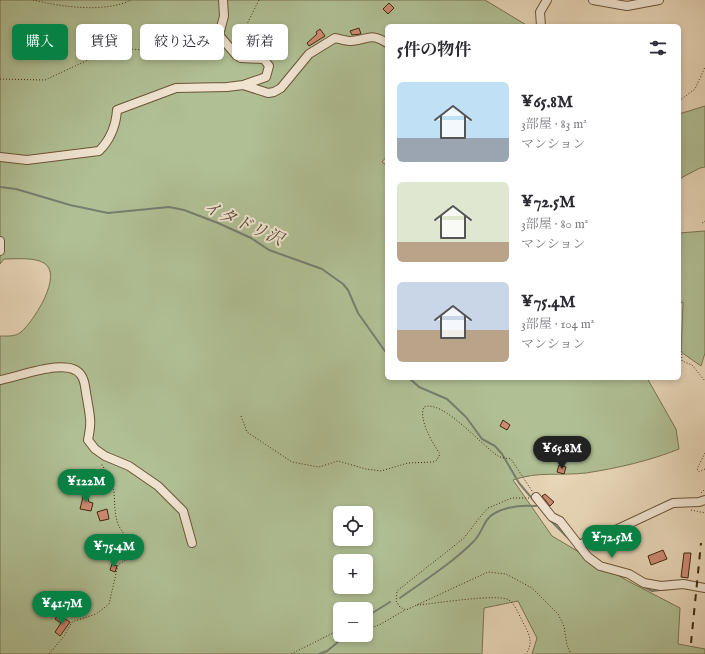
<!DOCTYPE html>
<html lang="ja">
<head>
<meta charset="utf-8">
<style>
  body { margin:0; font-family:"IM FELL English","Noto Serif JP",serif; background:#f7f7f7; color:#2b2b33; height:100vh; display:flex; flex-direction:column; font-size:15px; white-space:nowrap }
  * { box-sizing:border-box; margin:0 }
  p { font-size:13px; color:#7c7c81 }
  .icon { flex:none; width:22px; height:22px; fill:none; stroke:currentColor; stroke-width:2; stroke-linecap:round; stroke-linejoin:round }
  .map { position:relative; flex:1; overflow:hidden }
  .drawer { position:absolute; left:385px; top:24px; width:296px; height:356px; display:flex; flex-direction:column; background:#fff; border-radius:6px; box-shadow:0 2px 6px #0003 }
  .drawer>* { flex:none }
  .banner { position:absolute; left:12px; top:24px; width:313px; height:36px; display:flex; gap:8px }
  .buttons { position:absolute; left:333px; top:506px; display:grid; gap:8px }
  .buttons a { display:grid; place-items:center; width:40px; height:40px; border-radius:6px; background:#fff; box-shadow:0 2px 6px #0003; font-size:20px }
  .price { position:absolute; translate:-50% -34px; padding:0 9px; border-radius:14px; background:#0b8043; color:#fff; font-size:13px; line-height:26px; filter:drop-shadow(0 1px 2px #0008) }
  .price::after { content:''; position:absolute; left:50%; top:24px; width:12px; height:9px; margin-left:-6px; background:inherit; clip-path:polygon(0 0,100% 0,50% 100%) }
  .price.active { background:#222; color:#fff }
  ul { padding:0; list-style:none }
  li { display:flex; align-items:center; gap:12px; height:100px; padding:0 12px }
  li span { display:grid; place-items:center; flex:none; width:112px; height:80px; border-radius:6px; color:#555 }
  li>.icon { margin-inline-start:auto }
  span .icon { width:48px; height:48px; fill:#fffc; stroke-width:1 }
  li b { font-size:17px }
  h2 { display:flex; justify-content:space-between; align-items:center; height:48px; padding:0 12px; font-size:17px }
  .pill { padding:0 14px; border-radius:6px; background:#fff; box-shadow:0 2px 6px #0003; font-size:14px; line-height:36px }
  .pill.active { background:#0b8043; color:#fff }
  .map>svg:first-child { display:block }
  .green { fill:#b0bf94; stroke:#79744f; fill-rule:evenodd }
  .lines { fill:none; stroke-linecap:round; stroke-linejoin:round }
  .stream { stroke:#767f6f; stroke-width:2 }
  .building { fill:#ce8a74; stroke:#42290a }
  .minor-casing { stroke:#6c5436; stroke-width:10 }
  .path { stroke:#42290a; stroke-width:1; stroke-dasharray:1 2; stroke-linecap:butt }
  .minor { stroke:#f0e4d1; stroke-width:8 }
  .rail { stroke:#42290a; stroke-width:2; stroke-dasharray:7 7; stroke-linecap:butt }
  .labels { text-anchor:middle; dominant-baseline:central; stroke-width:4; stroke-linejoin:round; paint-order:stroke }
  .water-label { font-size:17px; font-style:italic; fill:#584d34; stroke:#f0e4d1 }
</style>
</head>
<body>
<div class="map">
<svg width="705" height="654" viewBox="0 0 705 654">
  <rect width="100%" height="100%" fill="#e8d6b8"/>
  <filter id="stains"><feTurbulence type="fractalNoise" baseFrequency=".005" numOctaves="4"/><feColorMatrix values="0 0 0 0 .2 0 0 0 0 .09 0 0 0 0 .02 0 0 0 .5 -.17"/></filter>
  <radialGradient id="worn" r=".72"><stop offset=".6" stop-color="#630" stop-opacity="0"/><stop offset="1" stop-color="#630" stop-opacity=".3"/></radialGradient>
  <path class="green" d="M0,0H485L528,26H387V156L382,162L387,165V378H647L676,429L679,449C649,461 618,468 586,473C561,476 538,471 513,480L552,536L626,580L680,608L678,644L705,649V654H532L537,638L518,601L484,608L482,654H0V336C7,336 15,337 21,332C33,322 64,275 44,263C34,257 16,259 4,259L0,264ZM340,513H366V539H340ZM340,561H366V587H340ZM340,609H366V635H340Z
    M705,106V167L700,168L679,179V114Z
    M705,231V353L701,366L681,352L683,302L679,303V233Z"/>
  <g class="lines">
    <path class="stream" d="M0,187L16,189L70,205L108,213L169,207L184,210L218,223L251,238L269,250L322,269L343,284L348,290L358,313L387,354
      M409,378L419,387L447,399L466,417L482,439L495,446L502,454L519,483L546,515
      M550,520L570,540
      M644,587L652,591L669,589
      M400,598C425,580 451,564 473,542C483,533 483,519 495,513C508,506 522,505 536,506
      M366,617L390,602
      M319,654L327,651L338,642"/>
  </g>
  <path class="building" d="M389,3L394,8L388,14L383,9Z
    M359,28L361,34L352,35L350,31Z
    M320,29L325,36L309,46L307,43L317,34L316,32Z
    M503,420L510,425L507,430L500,426Z
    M559,465L566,467L564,474L557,472Z
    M85,489L89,502L93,503L91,511L80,509Z
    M545,494L554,502L550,506L542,496Z
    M107,509L109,519L100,521L97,512Z
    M663,550L667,559L651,565L648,556Z
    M684,553H691L688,578L681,577Z
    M112,564L117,566L115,572L110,570Z
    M58,615L70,622L60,636L55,632L61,623L55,619Z"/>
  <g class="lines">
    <defs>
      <path id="minor" d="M223,0L224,16L219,35L236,55L241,58L264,59L269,66L266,77L243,85
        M593,0L627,6L659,0
        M541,26L540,12L547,0
        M0,157L27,160L99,151C110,140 116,125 117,110L176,88L227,87L243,85L268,93L274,92L281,88L309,54L335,38C340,39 346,41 351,41C368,40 370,32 387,43
        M0,241V251
        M0,380C19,377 69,356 81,375C86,382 85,390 87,398C90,418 92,420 88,440L95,449L105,456L129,466L158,486L183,511L192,543
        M536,497L552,517L560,521L588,557L600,566L629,574L644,583L661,586L683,584L705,588
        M579,546L591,538L607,534L673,503L699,502L705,500"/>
    </defs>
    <use href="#minor" class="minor-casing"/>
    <path class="path" d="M33,0C61,7 106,13 131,0
      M234,41L240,38L259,0
      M0,79L45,80L88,60L130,49L160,51L186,42L212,37
      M679,101L695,89L705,67
      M702,223L705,221
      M680,336L682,361L692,365L705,381
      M241,416L247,432L292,462L319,467L338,461L366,469L381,471L408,463L433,462L437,460L440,454C433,444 418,419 424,407C443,399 483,447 498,456C502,458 507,458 511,459L532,491
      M705,453L697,469L699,472L705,469
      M701,493L705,489
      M529,498H512L488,508L480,517L464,538L397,591L396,601L400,607L406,610L488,572L506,574L532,588L558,614L564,626L567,645L571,654
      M691,510L705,513
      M417,605C433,604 498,593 509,600C516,605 520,618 525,626C530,636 533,644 526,654
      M366,630L381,624L405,610
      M349,635H352
      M49,654L64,636L72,622L96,614L109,604L118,565L136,553L137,549C131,540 122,534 118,524C114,513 115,503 114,492C113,482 106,472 101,463
      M291,654L335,632L340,633"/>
    <use href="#minor" class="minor"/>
    <path class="rail" d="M691,643L701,543"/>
  </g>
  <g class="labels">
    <g class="water-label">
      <text transform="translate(243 224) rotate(24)">イタドリ沢</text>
    </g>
  </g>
  <rect width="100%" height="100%" filter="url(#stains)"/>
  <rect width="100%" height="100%" fill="url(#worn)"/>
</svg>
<div class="buttons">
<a><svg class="icon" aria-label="locate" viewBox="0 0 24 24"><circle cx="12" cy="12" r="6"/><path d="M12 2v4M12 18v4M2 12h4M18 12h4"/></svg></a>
<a>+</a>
<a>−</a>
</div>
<b class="price active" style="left:562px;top:470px">¥65.8M</b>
<b class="price" style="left:86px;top:503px">¥122M</b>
<b class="price" style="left:612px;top:559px">¥72.5M</b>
<b class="price" style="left:114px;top:568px">¥75.4M</b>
<b class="price" style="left:62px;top:625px">¥41.7M</b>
<div class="banner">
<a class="pill active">購入</a>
<a class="pill">賃貸</a>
<a class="pill">絞り込み</a>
<a class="pill">新着</a>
</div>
<section class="drawer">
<h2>5件の物件<svg class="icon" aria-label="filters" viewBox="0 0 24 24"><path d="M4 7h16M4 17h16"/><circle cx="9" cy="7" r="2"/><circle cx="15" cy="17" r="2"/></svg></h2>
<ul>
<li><span style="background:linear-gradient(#bfe0f5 70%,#9aa5b1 0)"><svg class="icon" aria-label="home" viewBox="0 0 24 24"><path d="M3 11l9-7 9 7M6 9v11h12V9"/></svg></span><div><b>¥65.8M</b><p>3部屋 · 83 m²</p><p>マンション</p></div></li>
<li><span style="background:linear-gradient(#dfe7d0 75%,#b9a48a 0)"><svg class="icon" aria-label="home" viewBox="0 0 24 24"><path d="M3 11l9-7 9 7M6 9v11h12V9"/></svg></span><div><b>¥72.5M</b><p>3部屋 · 80 m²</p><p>マンション</p></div></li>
<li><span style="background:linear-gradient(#c9d6e8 60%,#b9a48a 0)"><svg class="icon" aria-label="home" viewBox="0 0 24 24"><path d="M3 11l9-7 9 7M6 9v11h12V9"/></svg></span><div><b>¥75.4M</b><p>3部屋 · 104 m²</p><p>マンション</p></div></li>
</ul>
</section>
</div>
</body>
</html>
